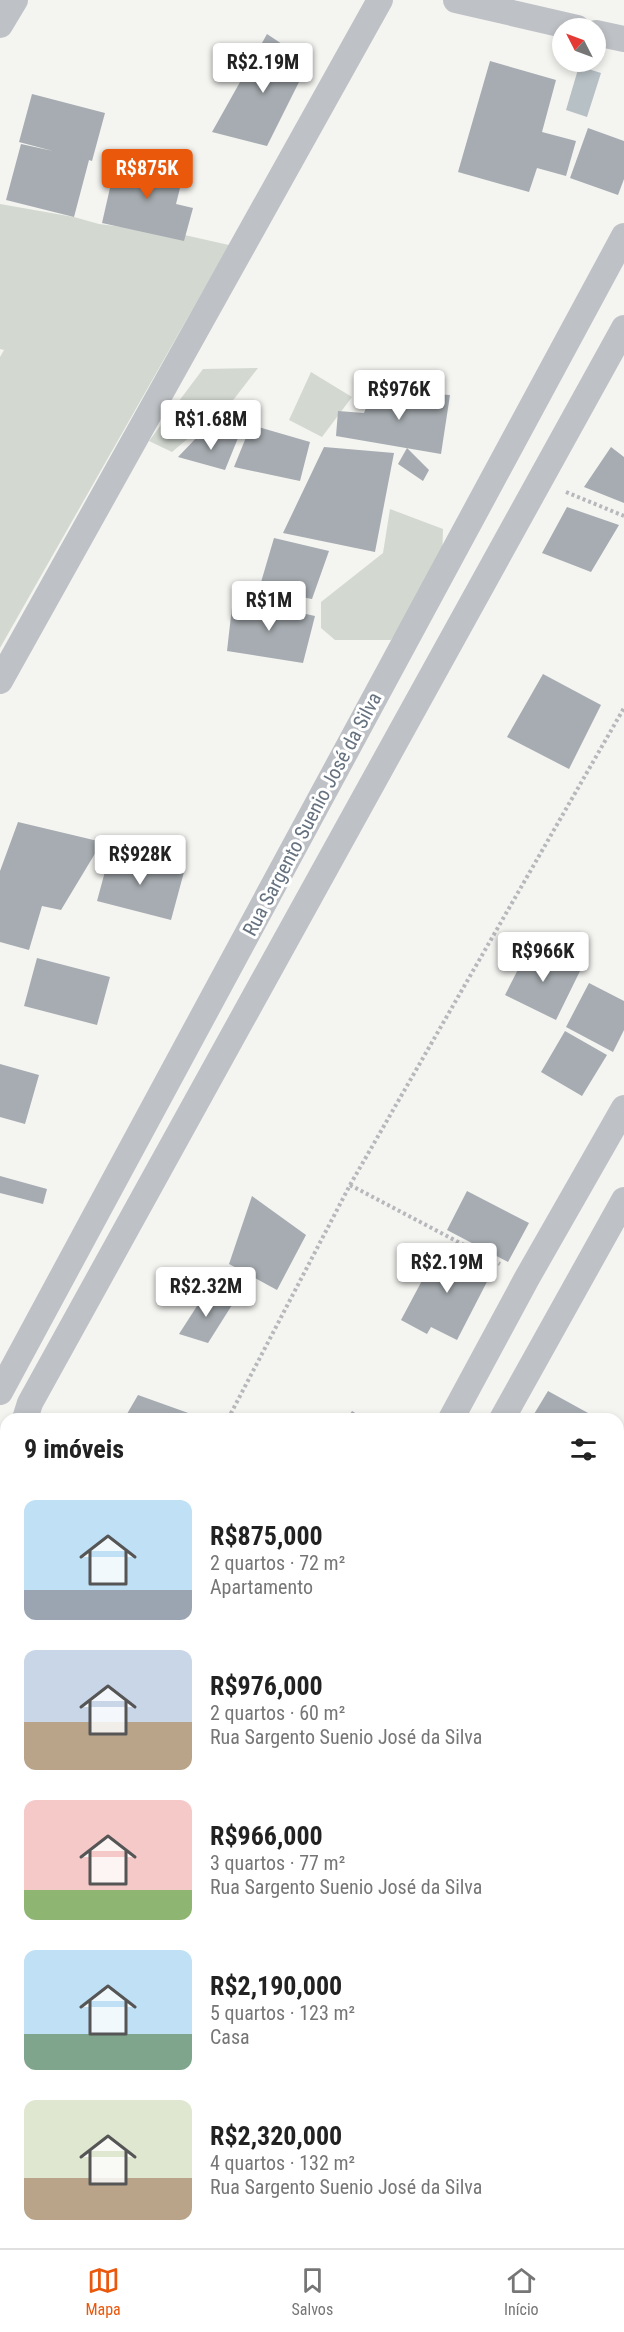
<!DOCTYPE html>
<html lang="pt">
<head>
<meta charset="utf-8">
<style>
  body { margin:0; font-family:"Roboto Condensed",sans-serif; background:#f2f2f2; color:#222; height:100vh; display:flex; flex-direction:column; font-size:22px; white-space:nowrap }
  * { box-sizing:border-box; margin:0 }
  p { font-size:20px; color:#767676 }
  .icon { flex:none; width:33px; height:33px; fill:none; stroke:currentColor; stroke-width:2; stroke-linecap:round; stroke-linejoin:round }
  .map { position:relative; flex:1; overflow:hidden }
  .panel { position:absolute; left:0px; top:1413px; width:624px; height:836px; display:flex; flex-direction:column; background:#fff; border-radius:18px 18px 0 0; box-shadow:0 3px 9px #0003 }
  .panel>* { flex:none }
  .needle { width:39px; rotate:312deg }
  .fabs { position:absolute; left:552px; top:18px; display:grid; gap:12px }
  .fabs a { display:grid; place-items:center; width:54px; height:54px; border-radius:50%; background:#fff; box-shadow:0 3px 9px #0003; font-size:30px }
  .price { position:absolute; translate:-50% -51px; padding:0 14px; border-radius:6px; background:#fff; color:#222; font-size:20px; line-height:39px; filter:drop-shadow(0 2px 3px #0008) }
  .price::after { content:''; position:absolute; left:50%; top:36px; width:18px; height:14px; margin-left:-9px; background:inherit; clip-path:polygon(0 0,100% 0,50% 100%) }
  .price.on { background:#ea580c; color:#fff }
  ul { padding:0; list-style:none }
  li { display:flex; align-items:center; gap:18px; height:150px; padding:0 24px }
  li span { display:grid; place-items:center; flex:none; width:168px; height:120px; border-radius:12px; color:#555 }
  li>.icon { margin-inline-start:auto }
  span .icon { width:72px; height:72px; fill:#fffc; stroke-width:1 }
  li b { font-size:26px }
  h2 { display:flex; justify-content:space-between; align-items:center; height:72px; padding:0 24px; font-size:26px }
  .dock { display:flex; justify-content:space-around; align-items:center; height:84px; border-top:2px solid #e0e0e0; background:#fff; font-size:16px; color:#767676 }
  .dock a { display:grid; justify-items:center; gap:3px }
  .dock .on { color:#ea580c }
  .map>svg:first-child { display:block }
  .green { fill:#d3d9d1 }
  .water { fill:#b7c0c5 }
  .building { fill:#a6acb1 }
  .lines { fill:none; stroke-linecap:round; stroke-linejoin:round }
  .path { stroke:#b6b8bb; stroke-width:4; stroke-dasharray:3 3; stroke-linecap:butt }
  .street { stroke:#bec1c5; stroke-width:26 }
  .secondary { stroke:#d3d7db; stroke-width:33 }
  .labels { text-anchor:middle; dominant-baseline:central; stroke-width:6; stroke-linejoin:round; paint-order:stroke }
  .street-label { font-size:20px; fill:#66727f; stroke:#fff }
</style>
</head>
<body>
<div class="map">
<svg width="624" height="2248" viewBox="0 0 624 2248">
  <rect width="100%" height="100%" fill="#f4f4f1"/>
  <path class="green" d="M0,204L74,217L99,224L180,234L229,245L0,648V357L4,350L0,349Z
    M258,368L234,399L172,452L149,441L203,369Z
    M311,372L352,397L322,437L289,420Z
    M390,509L443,529L442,565L391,640H335L321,628V602L383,553Z"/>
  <path class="water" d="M579,66L601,73L587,117L566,110Z
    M0,2012L6,2014V2069L0,2067Z"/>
  <path class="building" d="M267,34L309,62L267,146L212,132Z
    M490,61L556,80L542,132L576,141L566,176L537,168L529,192L458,172Z
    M32,94L105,113L92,161L89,160L74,217L6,200L21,144L53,151L19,142Z
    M588,128L624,141V179L618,195L570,178Z
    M117,157L184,172L176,204L193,208L184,241L102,223Z
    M373,390L450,395L441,454L336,436L338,411L364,413Z
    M251,425L310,442L300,481L234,467Z
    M200,434L238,438L225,470L178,457Z
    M324,447L394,453L375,552L283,533Z
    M611,447L624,457V503L584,487Z
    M407,448L429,470L423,481L398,464Z
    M567,507L619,525L591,572L542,553Z
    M274,538L329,551L312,599L259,589Z
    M233,598L315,616L303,663L227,651Z
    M543,674L601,705L569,769L507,737Z
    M18,822L102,842L61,910L42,906L29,950L0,942V871Z
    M110,853L184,872L171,920L97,901Z
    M530,946L580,971L556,1020L505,995Z
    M37,958L110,977L97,1025L24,1006Z
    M589,983L624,1001V1030L613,1052L566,1027Z
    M565,1031L607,1055L582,1096L541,1072Z
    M0,1064L39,1075L25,1124L0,1117Z
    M0,1176L47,1189L43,1204L0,1193Z
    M467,1191L529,1223L508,1262L447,1230Z
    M252,1196L306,1235L277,1290L229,1264Z
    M441,1245L492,1272L457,1340L431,1327L427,1334L401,1320Z
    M208,1289L232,1305L208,1343L179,1334Z
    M548,1391L599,1419H531Z
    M138,1395L205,1419H124Z
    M352,1411L365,1419H347Z
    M0,1704L6,1706V1768L0,1766Z
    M0,1773L6,1775V1826L0,1824Z
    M618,1998L624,2000V2053L618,2068Z
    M0,2198L6,2200V2242H52L50,2248H0Z
    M75,2242H103L117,2248H73Z
    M295,2242H349L347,2248H292Z"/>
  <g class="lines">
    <path class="path" d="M566,492L624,516
      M350,1185L500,1264
      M228,1419L350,1185L624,708"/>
    <path class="street" d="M456,0L577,28
      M0,25L15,0
      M596,33L624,39
      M0,681L380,0
      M0,1392L624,236
      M25,1419L30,1403L624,328
      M451,1419L527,1278L624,1108
      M502,1419L624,1200
      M618,1641L624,1631
      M0,2004L6,1987
      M175,2248L177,2242
      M434,2248L436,2242"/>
    <path class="secondary" d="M0,1602L6,1604
      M618,1822L624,1824"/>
  </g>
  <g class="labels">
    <g class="street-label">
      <text transform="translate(312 814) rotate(-62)">Rua Sargento Suenio José da Silva</text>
    </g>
  </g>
</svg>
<div class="fabs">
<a><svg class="needle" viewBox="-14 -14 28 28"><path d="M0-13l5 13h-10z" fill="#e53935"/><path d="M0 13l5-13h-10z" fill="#767676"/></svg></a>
</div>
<b class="price" style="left:263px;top:94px">R$2.19M</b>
<b class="price on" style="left:147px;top:200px">R$875K</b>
<b class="price" style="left:399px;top:421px">R$976K</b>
<b class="price" style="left:211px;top:451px">R$1.68M</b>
<b class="price" style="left:269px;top:632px">R$1M</b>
<b class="price" style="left:140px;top:886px">R$928K</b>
<b class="price" style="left:543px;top:983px">R$966K</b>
<b class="price" style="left:447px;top:1294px">R$2.19M</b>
<b class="price" style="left:206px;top:1318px">R$2.32M</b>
<section class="panel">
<h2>9 imóveis<svg class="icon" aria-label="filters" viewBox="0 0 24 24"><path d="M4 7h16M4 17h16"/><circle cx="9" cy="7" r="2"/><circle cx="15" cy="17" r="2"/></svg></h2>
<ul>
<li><span style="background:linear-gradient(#bfe0f5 75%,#9aa5b1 0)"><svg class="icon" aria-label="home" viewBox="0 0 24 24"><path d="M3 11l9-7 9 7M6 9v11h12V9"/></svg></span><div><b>R$875,000</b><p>2 quartos · 72 m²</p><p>Apartamento</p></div></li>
<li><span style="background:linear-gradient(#c9d6e8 60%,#b9a48a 0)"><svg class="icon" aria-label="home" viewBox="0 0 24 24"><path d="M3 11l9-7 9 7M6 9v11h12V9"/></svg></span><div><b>R$976,000</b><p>2 quartos · 60 m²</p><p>Rua Sargento Suenio José da Silva</p></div></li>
<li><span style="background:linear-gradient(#f6c9c9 75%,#8fb573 0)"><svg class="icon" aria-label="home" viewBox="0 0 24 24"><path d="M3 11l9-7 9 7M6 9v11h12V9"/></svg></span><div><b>R$966,000</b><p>3 quartos · 77 m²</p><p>Rua Sargento Suenio José da Silva</p></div></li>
<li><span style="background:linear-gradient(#bfe0f5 70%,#7fa58c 0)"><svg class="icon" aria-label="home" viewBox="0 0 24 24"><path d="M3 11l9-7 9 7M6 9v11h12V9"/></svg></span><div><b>R$2,190,000</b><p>5 quartos · 123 m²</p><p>Casa</p></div></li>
<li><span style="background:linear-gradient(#dfe7d0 65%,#b9a48a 0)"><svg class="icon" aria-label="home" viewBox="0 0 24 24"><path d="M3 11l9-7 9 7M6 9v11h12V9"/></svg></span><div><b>R$2,320,000</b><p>4 quartos · 132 m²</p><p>Rua Sargento Suenio José da Silva</p></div></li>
</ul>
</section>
</div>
<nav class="dock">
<a class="on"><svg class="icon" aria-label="map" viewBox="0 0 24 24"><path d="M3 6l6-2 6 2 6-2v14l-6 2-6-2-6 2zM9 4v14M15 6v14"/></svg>Mapa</a>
<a><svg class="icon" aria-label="saved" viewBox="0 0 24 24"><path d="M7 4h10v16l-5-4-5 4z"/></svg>Salvos</a>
<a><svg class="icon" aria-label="home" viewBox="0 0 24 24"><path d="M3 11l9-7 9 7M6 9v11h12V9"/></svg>Início</a>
</nav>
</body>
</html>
